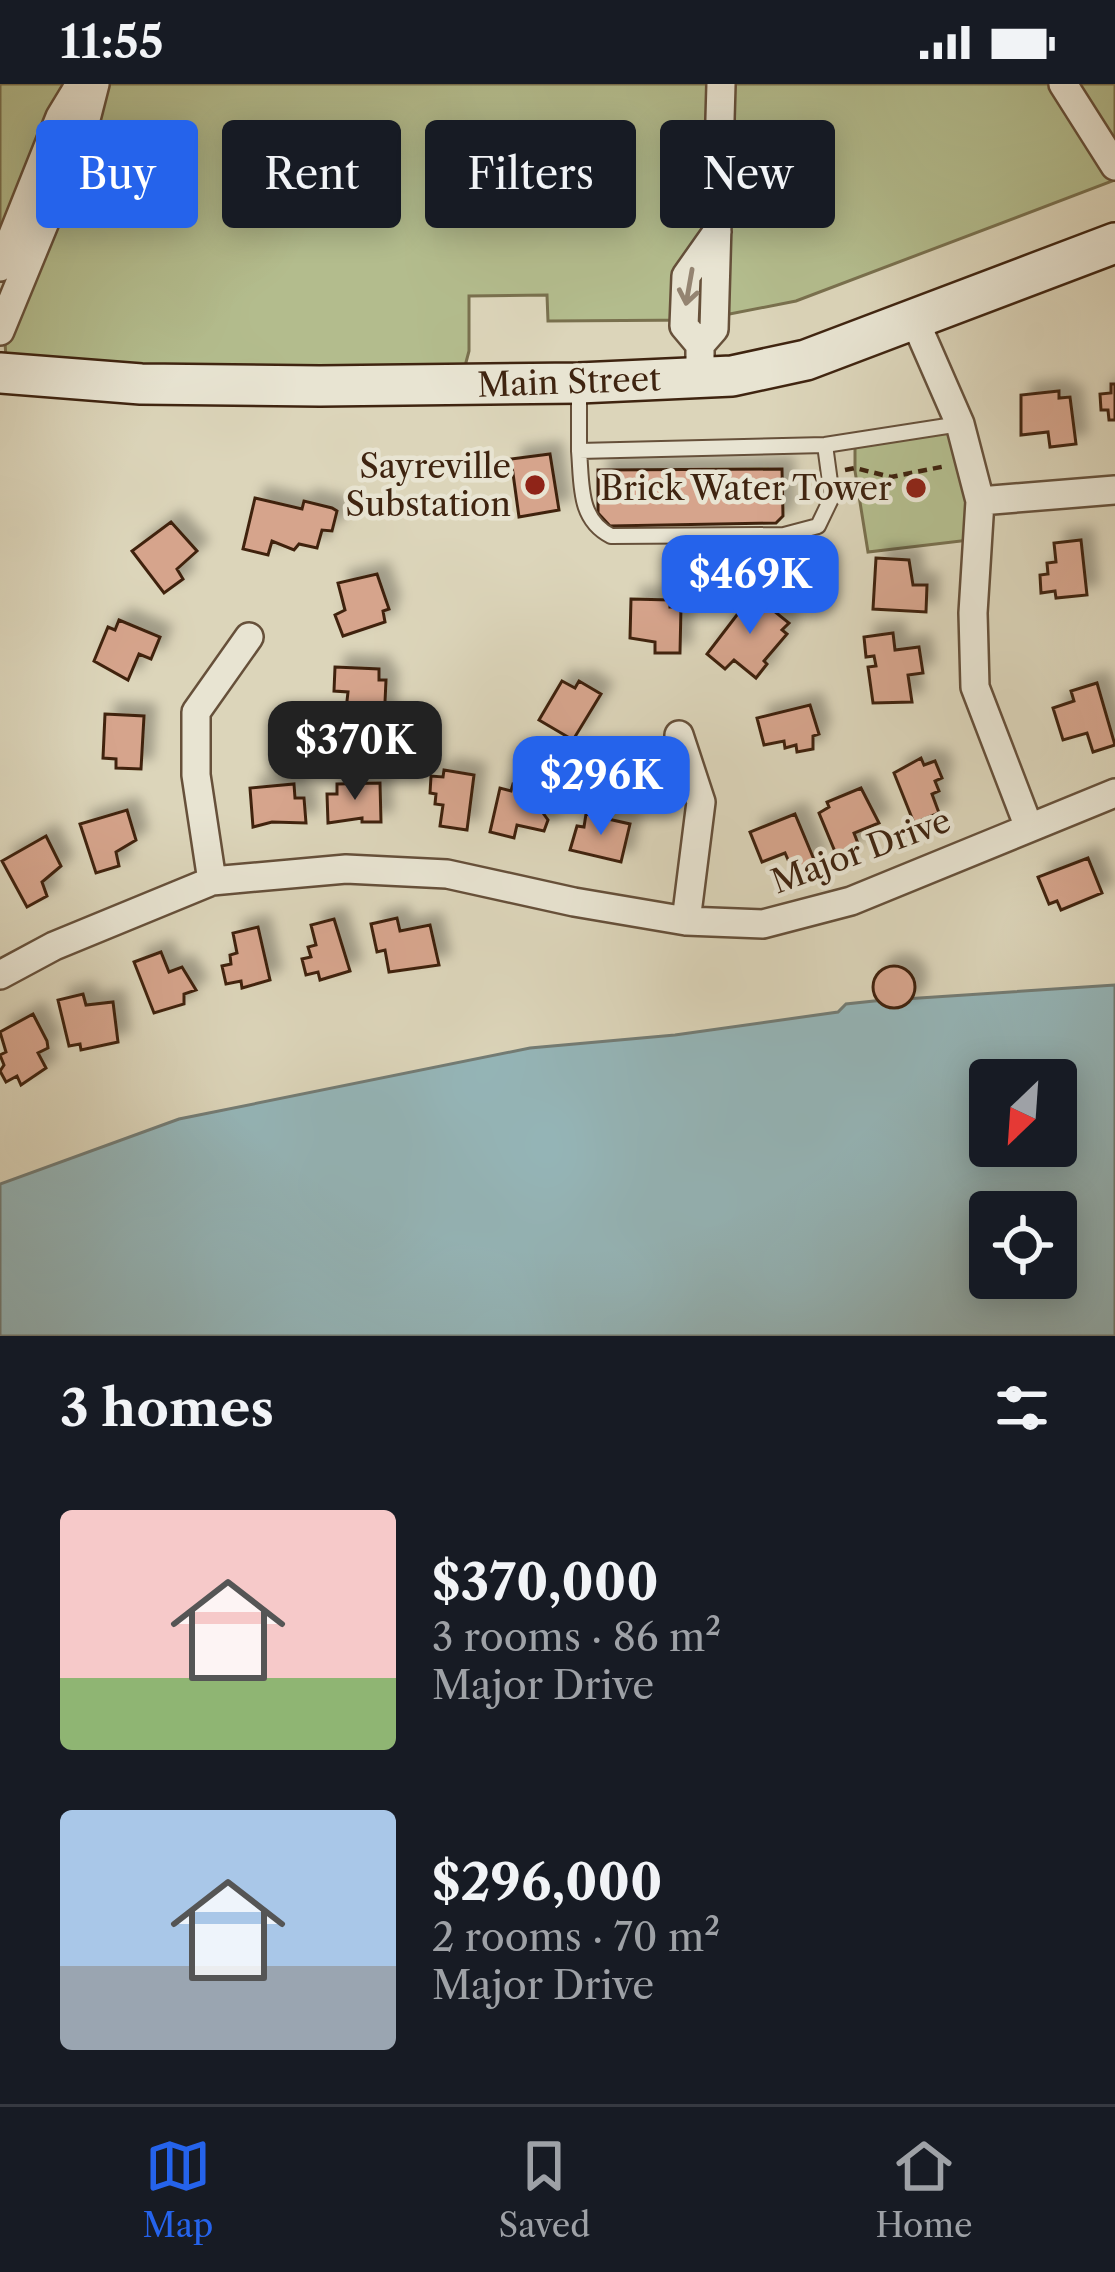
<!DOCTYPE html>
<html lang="en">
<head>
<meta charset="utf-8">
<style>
  body { margin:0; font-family:"Libre Caslon Text",serif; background:#242831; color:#f1f3f6; height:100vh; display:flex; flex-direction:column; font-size:45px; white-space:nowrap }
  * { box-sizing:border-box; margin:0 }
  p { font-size:39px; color:#9ea1a6 }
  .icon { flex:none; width:66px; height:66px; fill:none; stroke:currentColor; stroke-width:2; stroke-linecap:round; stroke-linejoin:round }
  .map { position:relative; height:1252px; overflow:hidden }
  .side { display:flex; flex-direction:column; background:#171b24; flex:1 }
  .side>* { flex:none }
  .top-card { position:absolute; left:36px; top:36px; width:1044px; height:108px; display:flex; gap:24px }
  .needle { width:78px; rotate:205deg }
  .fabs { position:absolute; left:969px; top:975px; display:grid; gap:24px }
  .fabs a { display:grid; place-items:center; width:108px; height:108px; border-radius:12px; background:#171b24; box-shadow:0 6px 30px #0003; font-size:60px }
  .price { position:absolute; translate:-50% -102px; padding:0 27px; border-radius:24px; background:#2563eb; color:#fff; font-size:39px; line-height:78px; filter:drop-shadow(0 3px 6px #0008) }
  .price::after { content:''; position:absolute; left:50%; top:72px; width:36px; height:27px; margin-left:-18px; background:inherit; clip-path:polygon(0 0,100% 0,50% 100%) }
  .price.current { background:#222; color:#fff }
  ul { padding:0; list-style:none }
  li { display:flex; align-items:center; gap:36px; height:300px; padding:0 60px }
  li span { display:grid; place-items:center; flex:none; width:336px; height:240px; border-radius:12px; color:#555 }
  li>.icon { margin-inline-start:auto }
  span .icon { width:144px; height:144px; fill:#fffc; stroke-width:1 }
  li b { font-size:51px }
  h2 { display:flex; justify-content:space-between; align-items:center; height:144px; padding:0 60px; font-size:51px }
  .chip { padding:0 42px; border-radius:12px; background:#171b24; box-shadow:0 6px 30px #0003; font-size:42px; line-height:108px }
  .chip.current { background:#2563eb; color:#fff }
  .status { display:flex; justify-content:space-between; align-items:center; height:84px; padding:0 60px; background:#171b24; direction:ltr }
  .status svg { height:33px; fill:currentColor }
  .menu { display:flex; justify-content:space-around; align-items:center; height:168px; border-top:3px solid #363941; background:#171b24; font-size:33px; color:#9ea1a6 }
  .menu a { display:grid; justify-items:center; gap:6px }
  .menu .current { color:#2563eb }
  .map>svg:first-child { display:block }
  .green { fill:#b3bc8d; stroke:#79704e; stroke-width:3 }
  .water { fill:#95b6b9; stroke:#737c75; stroke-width:3; fill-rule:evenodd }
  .building { fill:#d6a48c; stroke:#3f2410; stroke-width:3; filter:url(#shadow) }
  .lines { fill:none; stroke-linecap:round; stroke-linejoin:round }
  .service-casing { stroke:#66503a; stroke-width:18 }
  .minor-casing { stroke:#66503a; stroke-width:32 }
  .secondary-casing { stroke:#3f2410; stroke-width:44 }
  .path { stroke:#3f2410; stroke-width:4.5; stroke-dasharray:9 6; stroke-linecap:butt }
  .service { stroke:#e8e4d2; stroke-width:14 }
  .minor { stroke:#e8e4d2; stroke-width:27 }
  .secondary { stroke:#e8e4d2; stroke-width:39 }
  .oneway { stroke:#948471 }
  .poi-dot { fill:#8f2418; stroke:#e8e4d2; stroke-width:4.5 }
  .labels { text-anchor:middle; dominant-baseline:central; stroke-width:9; stroke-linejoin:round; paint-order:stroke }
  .street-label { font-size:33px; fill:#3f2410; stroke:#e8e4d2 }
  .poi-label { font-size:33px; fill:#3f2410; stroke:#e8e4d2; text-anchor:end }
</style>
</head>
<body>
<div class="status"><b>11:55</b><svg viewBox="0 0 49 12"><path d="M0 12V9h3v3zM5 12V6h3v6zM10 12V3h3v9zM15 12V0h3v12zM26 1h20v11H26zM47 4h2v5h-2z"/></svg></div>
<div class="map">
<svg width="1115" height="1252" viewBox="0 0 1115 1252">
  <defs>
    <filter id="shadow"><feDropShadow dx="11" dy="-11" stdDeviation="6" flood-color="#0004"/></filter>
  </defs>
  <rect width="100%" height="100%" fill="#dcd5ba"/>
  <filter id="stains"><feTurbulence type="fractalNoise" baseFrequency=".00167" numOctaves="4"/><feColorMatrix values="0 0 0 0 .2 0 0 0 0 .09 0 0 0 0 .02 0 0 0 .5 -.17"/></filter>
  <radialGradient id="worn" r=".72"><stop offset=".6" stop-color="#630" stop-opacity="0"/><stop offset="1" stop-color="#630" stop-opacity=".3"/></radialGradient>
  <path class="green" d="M0,0H80L0,164Z
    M95,0H1115V96L796,217L699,236L548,237L547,211L469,212V267L460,301L7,289L4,243Z
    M960,340L978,455L868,468L855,387V359Z"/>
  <path class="water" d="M1115,901V1252H0V1100L179,1035L530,964L675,951L838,928L846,920L874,917ZM990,996H1056V1062H990ZM990,1128H1056V1194H990Z"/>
  <path class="building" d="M1111,300H1115V336H1109L1108,326H1101L1100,310L1111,309Z
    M1059,307V314L1070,313L1076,360L1050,363L1048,348L1021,351V311Z
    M550,370L559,426L519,433L511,375Z
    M782,385L783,432L776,439L610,442L598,429V386Z
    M255,414L302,425L304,417L332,424L337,427L332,447L322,446L317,464L299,460L294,466L272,457L268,471L243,465Z
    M171,438L197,467L177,485L183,495L164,509L132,467Z
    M1081,456L1087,511L1056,514L1055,507L1041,509L1040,491L1048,490L1047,479L1056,478L1054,459Z
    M876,474L909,476L913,501H927L926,528L873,525Z
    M377,490L389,525L383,527L385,538L343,552L335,531L345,526L338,499Z
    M753,510L789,539L782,546L787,550L764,577L767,580L756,594L734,576L725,585L707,570Z
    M631,515L670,516V523H681L680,569H655V558L630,554Z
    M119,536L160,553L151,575L139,570L128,596L94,577L108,543L115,546Z
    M893,549L895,566L919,563L923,589L908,591L912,618L873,619L868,583L876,582L874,572L866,573L864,553Z
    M335,583L379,585V596H386L384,640L372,639L373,632L345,635L348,608L334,607Z
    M562,597L575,604L579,597L601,610L573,656L539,636Z
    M1097,599L1115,661L1093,668L1087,649L1063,656L1053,624L1074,617L1071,607Z
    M810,621L819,650L813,652V665L797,668L796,661L785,664L784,657L764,661L757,634Z
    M105,630L144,632L141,685L116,684V675L103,674Z
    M921,674L924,681L935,677L942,694L935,697L939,707L932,710L939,729L914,739L894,689Z
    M444,686L474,691L467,746L440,742L443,721L435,720L436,710L430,709L431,692L443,693Z
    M380,699L381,738H362V734L328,739L327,710H337V700Z
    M294,700L295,714H304L306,739L272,738L253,743L250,704Z
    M513,700L548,708L543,729L548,736L544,747L517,741L514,754L490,748L500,704L511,707Z
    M861,704L879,739L854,749L859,762L836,770L819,729L829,723L827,718Z
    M127,726L136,756L116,768L119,782L96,789L80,740Z
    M586,730L630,740L621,778L570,766L577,742L584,743Z
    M795,730L815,778L793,787L785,769L762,778L750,748Z
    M46,752L61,782L42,798L47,812L27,823L2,777Z
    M1088,774L1102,809L1061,826L1057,817L1049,820L1038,793Z
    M397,834L400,847L430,841L439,881L389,888L385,866L377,868L371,840Z
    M334,835L350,887L320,896L318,888L306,891L302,875L311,873L308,863L316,861L311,841Z
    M258,843L270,896L242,904L241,897L226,900L222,882L231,880L230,871L237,869L233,849Z
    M161,868L169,888L182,883L196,906L184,910V920L154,929L134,878Z
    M873 903a21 21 0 1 1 42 0a21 21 0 1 1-42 0Z
    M83,910L86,921L113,918L118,958L81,966L80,960L69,962L58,916Z
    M33,930L47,957L48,964L38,969L46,984L21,1001L17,992L6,998L0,987L4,981L0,971L6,968L0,948Z"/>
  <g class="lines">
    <defs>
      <path id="service" d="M579,304V367L825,361L960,340
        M579,367C582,401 578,435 611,452L784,451L818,442L832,413L825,361"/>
      <path id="minor" d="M1063,0L1115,82
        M0,183L60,33L80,0
        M915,237L960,340L980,417L973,529L975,603L1028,741
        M0,247L84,43L95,0
        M700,261L714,245L721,0
        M700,277V261L684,242L686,192L717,148
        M980,417L1115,406
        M679,651L701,718L686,837
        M212,797L196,691V628L249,553
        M0,891L54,862L212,797L346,785L447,790L574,818L686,837L763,840L851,817L1115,709"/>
      <path id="secondary" d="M0,289L141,300L320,302L579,299L732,292L806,276L1115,159"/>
    </defs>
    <use href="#service" class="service-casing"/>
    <use href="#minor" class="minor-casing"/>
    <use href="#secondary" class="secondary-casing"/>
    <path class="path" d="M845,386L855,384L891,393L946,382"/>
    <use href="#service" class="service"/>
    <use href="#minor" class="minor"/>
    <use href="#secondary" class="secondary"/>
  </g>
  <defs><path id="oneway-shaft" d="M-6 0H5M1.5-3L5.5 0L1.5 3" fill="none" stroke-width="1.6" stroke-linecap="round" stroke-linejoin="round" transform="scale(3)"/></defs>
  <use class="oneway" href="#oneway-shaft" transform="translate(689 203) rotate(100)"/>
  <g class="poi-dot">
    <circle cx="535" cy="401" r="12"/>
    <circle cx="916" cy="404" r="12"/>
  </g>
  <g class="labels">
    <g class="street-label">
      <text transform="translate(569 298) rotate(-2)">Main Street</text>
      <text transform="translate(861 767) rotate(-20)">Major Drive</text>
    </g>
    <g class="poi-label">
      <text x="511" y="382">Sayreville<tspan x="511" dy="38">Substation</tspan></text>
      <text x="892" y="404">Brick Water Tower</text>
    </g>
  </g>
  <rect width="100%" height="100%" filter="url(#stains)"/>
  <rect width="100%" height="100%" fill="url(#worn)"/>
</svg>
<div class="fabs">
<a><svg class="needle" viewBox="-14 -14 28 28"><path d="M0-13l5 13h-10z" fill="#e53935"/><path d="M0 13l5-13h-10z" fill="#9ea1a6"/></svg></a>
<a><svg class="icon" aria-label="locate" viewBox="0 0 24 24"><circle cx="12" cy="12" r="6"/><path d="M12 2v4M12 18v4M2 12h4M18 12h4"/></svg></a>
</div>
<b class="price" style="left:750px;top:553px">$469K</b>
<b class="price current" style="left:355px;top:719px">$370K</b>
<b class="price" style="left:601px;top:754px">$296K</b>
<div class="top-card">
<a class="chip current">Buy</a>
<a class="chip">Rent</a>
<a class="chip">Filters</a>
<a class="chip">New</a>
</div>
</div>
<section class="side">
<h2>3 homes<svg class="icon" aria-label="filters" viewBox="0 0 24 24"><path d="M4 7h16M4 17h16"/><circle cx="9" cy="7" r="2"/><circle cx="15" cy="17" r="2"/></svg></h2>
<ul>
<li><span style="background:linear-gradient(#f6c9c9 70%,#8fb573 0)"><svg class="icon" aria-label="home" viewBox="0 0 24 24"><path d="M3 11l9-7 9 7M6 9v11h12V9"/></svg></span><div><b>$370,000</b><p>3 rooms · 86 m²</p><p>Major Drive</p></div></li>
<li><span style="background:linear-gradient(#a9c7e8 65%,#9aa5b1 0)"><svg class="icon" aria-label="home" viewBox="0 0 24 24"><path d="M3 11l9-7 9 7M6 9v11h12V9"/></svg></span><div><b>$296,000</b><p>2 rooms · 70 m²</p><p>Major Drive</p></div></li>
</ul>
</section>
<nav class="menu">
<a class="current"><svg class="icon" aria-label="map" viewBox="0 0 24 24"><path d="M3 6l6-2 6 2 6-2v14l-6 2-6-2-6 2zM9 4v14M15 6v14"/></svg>Map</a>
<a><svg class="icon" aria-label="saved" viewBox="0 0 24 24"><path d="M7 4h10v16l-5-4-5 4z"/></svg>Saved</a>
<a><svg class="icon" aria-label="home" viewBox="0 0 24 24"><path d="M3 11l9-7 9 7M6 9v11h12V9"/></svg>Home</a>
</nav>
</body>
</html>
